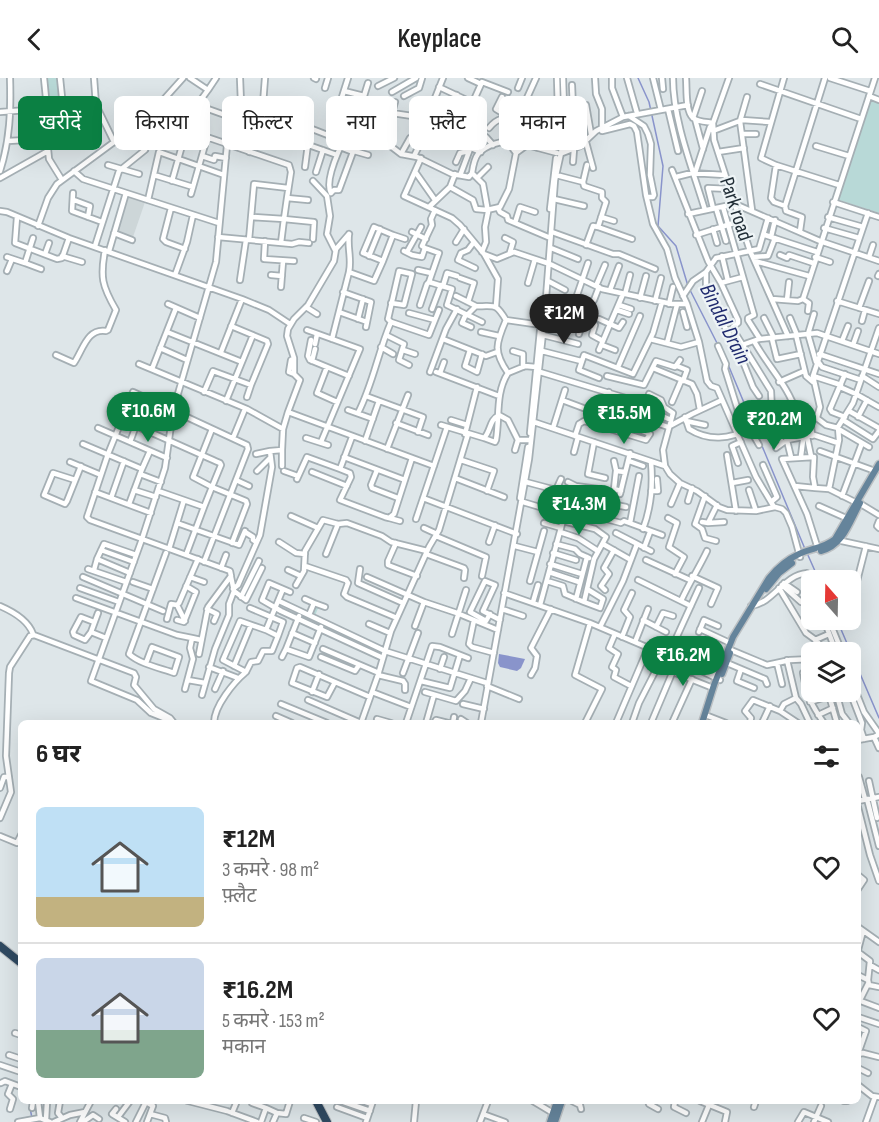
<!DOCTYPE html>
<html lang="hi">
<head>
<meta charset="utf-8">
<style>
  body { margin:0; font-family:"Sofia Sans Condensed","Noto Sans Devanagari",sans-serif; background:#f2f2f2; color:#222; height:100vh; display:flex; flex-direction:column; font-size:22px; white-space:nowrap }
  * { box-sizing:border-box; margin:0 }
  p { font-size:20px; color:#767676 }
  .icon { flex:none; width:33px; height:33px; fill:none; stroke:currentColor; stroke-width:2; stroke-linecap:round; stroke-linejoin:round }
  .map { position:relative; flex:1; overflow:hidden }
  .drawer { position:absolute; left:18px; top:642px; width:843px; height:384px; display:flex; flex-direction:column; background:#fff; border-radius:9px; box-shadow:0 6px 24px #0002 }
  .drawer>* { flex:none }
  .banner { position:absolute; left:18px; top:18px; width:843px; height:54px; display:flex; gap:12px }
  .needle { width:39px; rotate:340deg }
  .fabs { position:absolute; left:801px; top:492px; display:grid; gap:12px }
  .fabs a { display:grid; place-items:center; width:60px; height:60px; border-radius:9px; background:#fff; box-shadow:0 6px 24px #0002; font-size:30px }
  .price { position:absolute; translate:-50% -51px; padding:0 14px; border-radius:21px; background:#0b8043; color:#fff; font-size:20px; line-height:39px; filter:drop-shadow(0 2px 3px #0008) }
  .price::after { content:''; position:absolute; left:50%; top:36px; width:18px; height:14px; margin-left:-9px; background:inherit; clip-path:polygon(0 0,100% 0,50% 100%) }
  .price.on { background:#222; color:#fff }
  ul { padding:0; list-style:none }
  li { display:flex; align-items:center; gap:18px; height:150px; padding:0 18px }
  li+li { border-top:2px solid #e0e0e0 }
  li span { display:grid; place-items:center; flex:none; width:168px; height:120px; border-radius:9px; color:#555 }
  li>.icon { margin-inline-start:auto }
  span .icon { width:72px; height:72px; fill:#fffc; stroke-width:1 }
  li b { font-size:26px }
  h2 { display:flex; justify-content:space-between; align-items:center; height:72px; padding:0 18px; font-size:26px }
  .chip { padding:0 21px; border-radius:9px; background:#fff; box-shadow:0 6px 24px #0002; font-size:21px; line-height:54px }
  .chip.on { background:#0b8043; color:#fff }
  header { display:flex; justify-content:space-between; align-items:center; height:78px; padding:0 18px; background:#fff; font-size:27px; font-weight:600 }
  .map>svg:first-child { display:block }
  .built { fill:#cdd6d8 }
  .green { fill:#b8d9d7 }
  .water { fill:#8994cb }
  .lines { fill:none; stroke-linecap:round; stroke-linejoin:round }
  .stream { stroke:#8994cb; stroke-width:1.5 }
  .minor-casing { stroke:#a5afb4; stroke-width:8 }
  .major-casing { stroke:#bcc0c3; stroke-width:9 }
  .highway-casing { stroke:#bcc0c3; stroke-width:10 }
  .minor { stroke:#fff; stroke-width:4.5 }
  .major { stroke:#65849b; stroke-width:6 }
  .highway { stroke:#2f4961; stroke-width:8 }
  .labels { text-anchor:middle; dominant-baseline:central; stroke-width:4.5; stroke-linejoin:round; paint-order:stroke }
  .street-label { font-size:21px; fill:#212e37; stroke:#eef4f6 }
  .water-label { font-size:22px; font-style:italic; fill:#202b6e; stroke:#eef4f6 }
</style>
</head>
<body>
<header><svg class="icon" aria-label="back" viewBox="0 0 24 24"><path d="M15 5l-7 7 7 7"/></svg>Keyplace<svg class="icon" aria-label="search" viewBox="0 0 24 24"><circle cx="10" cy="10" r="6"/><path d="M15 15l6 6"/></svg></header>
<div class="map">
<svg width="879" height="1044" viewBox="0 0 879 1044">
  <rect width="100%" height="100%" fill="#dee6e9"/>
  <path class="built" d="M128,118L145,124L133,159L116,154Z"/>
  <path class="green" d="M46,0H59L61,28H48Z
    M870,21L879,24V135L836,121Z
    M315,527L319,528L314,540L382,572L381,576L300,540L302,536L309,539Z"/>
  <path class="water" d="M499,576L525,581L521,590L517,593L500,589L498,585Z"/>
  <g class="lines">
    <path class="stream" d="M638,0L649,24L663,88L658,148L676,168L688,208
      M690,212L718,267
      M727,284L805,471
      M807,475L819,502
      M837,542L879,640
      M30,1030L32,1040"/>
    <defs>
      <path id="minor" d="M44,0L47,30
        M60,0L63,29
        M94,0L96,27L114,64
        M190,0L208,12L216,0
        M314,0L316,1
        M468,0L481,6
        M557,0L559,66
        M595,0L596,16L602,31V53L630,46L634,48L637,54L646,117L653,146L667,171L675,200L687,226L699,264L707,303L711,308L717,310L756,399L774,429
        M612,0V10L623,39
        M627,0L637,35
        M653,0L661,32
        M662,0L663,11
        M673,0C673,43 693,92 705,132
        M686,0C687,10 685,33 693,40C698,44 708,44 713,45
        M729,0L713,45L714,62L750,173L788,258
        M784,0L761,80L776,87L839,107
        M830,0L870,13
        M760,6L861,41
        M378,8L394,0
        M439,9L473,25
        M325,10L328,0
        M518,10L522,0
        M208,12L197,27L236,41L241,25L240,0
        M344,13L364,18L368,5
        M392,14L416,0
        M404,18L419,10L422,0
        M869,18L879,22
        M342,19L348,0
        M502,19L496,31L509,39
        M747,19L740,43L752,132
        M435,20L480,42L475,54
        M395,24L392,35L419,39L423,44
        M586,27L591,56
        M429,31L431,30L443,0
        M668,31L678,73
        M565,33L573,31L572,7
        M0,34L96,27
        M629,38L644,48L648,56L651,66L650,97L654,117L653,119H647
        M148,39L289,87L291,94L287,120
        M262,39L280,57L337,77
        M285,40L307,49L301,64
        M693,40L702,13
        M695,41L703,71
        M517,45L530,47L533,40L543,39L560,50
        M307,49L343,63
        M380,49L384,63L401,76
        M441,49L457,17
        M489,50C497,40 505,38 517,42
        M713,53L742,42L770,44
        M742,56H756
        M486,59L493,67
        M47,61L49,81L62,102
        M414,61L423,44L441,49L455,64L481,74
        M8,63L79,59
        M455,64L482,4L508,14
        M514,64L513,71L516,75L527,67L557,75
        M586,64L593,90
        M427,66L410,60L401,76L417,79L452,96L469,99L472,95
        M531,68L536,53L542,55L538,70
        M816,68L849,78
        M340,69L353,74L363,56
        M354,73L368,77
        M249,74L262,39L265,0
        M718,74L744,70
        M560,76L580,68L596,53L623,39L688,27
        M202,78L214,82L215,78L226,80
        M414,78L421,64
        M421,80L404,118L452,140L460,147L484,176L497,181L514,174L550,186L602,211L672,226H687
        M456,84L460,75L469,73
        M573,84L574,71
        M108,87L139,96
        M776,87L771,120L774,124L785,128
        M305,89L308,66
        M672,92L708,183L721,205L738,242V245L733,249L734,253L771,313L772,333
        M0,93C10,62 11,32 10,0
        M74,93L83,101L219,145
        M316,94L323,72
        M416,95L435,122
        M461,95L470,71
        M695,95L710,49L712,47
        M154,97L193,109
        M556,97L583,104L584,108L602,114V120L606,124L598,149L593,148L586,167
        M478,99L488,89
        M676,99L692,95L725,97
        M0,100L48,73
        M172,103L189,43L197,27
        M313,103L327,118L330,138L327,156L335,172
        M583,104L587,87
        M450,109L473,122L476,131L487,132L500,129L509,111L516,75
        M73,115L72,133L102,144
        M331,115C322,100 350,48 359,33
        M331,115L334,112H339L353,74
        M191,116L207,60
        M554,121L584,128
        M74,122L90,128L88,139
        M148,122L159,74L224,97
        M833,124L879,139
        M429,129L450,109L455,96
        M723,129L754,237L748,240V242L760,261
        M171,130L163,161L166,164L185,171
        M498,130L500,134L507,138L508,142L515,145
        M713,130L708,110L730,111
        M716,130L726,163
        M550,131L556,80
        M0,133L7,134L69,160L62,180L57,181L15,165L17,139
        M535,134L520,129L515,145L548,159
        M688,136L735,126L820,163L879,183
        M252,139L284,141L287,120L308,122
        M601,139L614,143
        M828,139L863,149
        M38,148L48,120L57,106L148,39L183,0
        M598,149L632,161
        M824,150L859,160
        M713,151L717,165
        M800,153L802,139L786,133L785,128L825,0
        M412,154L426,161
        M552,154L613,176H619L655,191
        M114,155L132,162
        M393,157L405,161
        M696,157L740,143
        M765,157L817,174
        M218,159L292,166L299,164L309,165
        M771,159L775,142
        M69,160L242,221L269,232L290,246
        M505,160L513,164L510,174
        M249,162L254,106L288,110
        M265,163L264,181L294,183
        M456,164L464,151
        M474,164L468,172L461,175L458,182L475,190
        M281,165L284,141L314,144L313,161
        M95,168L119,93L145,72
        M425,170L422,168L432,147L431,141L435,132
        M551,170L578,181
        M109,173L126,115
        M404,173L412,177L422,179L425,170L439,175L429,204
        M407,174L421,149
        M482,174L486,164L485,149L488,134L483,106L472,95C473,88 474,81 478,76C486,67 502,62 514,64L517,42L536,0
        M45,176L49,165
        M484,176L498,201L496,228
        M780,177L787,180L789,177L813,185
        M62,178L82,184
        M369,178L380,151
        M7,179L25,185L33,160
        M753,179L768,178L775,160
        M815,179L830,184
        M869,179L873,167
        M755,183L809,198
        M25,185L41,191
        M418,192L431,195
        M7,193L12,181
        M349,194C352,181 347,169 349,156
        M706,194V209L711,226L738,271L753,309L759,318
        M175,197L187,164L193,137
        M271,197L282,198
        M878,198L879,196
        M460,200L474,205L468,224
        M240,202L246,162
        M548,203L565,212
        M728,203L743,199
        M528,205L535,181
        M721,205L728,203L722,178
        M443,208L447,195L457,198
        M596,208L605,187
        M281,209L283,183
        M610,212L619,188
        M343,214L371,224L366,249
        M625,216L630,197
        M456,218L476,228
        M683,218L693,203L706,194L716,180L759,171L768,140
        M640,220L646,198
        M772,221L798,223L803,221L875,0
        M803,221L809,225L808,233
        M594,222L599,209
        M787,222L789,204
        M655,223L661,200
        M837,223L879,236
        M168,226L200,240
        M669,226L673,209
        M420,227L427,206L429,204L452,211L447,227L482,244
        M619,227L631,231
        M306,229L317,236
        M859,230L869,203
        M432,231L441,207
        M546,232L583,243
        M617,232L629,236
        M339,234L367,244
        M683,234L687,249
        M466,236L462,245L471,249
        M468,236L476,228C495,229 495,224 506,242L541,247
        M814,236L808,256L816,284
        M564,237L569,222L575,223L588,185
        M764,240L774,260
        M790,240L797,257
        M358,241L363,221
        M599,241L619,250L623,244
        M435,242L439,232
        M506,242C496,265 493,274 508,295
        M862,243L865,232
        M391,244L429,257L435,242L409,235
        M595,247L592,257L603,263
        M307,252L360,271L321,364
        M167,254L242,284L226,323
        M481,254L499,258
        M579,256L586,231
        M386,257L404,266L399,282L409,287
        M543,257L578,266
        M796,257L806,298L813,304
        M332,261L349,194L374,203L383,183L363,175L374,149L393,157L383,183
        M443,261L486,278L497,274
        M650,261L681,269L699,264
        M772,261L777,281L801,276
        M311,262L308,278L310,282L349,298
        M754,263C767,287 789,309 796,334L759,333
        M842,263L848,248
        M667,265L677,227
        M315,266L317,256
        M602,267L615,272
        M742,267L759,261L817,255L879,276
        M853,267L858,253
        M718,268L726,286L725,291L740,339L744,341L759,367
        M381,269L393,276
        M160,270L187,282
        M403,272L415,276
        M470,272L465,288L477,294L482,276
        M599,272L623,216
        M513,273L523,276V289
        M542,273L581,283
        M221,274L242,221
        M819,276L879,296
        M56,277L74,285C83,272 87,250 106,253L108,252L116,232C102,208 100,199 105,172
        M817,282L822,289L861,302
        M312,283L315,271
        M242,284L253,257
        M139,286L247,331L283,351L288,334L434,388
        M677,288L687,292L683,303
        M327,289L317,315L337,324
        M618,289L640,238
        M653,290L692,306L697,316L700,332
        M152,291L176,230
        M430,294L446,251L457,231
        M436,294L499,318
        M540,294L639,324L642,329L671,342
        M440,295L444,284
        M294,296L289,294L291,282L294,281
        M633,296L653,255L662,224
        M845,296L830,331L832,334L845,339
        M607,298L644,307L656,283L675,289L680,282
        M813,298L841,307
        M862,298L879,309
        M599,300L579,292L584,277L633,296
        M779,304L804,293
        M840,309L856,316L879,329
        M204,314L213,293L251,307L268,266L267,263L231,248
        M609,314L603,324L605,327L668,349L692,336L722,322
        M649,316L661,322L664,329L673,335L663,372L665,388L670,396L680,405L697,413L719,429L727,432L756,433L775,429L782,431L786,435L792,449L800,479
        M366,318L423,339L418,354
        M247,319L251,307
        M562,322L586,331
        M672,324L681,303
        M348,332L373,341
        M773,333L776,351L782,365
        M849,333L879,350
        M288,334L300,302L294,296V280L287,258L288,251L294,241L308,227L334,183L336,171L349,156
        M780,334L791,379
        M796,334L814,338L826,347L838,350
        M798,334L804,355L801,378
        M358,335C373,306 378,274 391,244L388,241L399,193L412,196L404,227L391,225
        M810,337L812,358
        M155,339L171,344
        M685,339L689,351C708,363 730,362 749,350
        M817,339L820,329L813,298L868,135
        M858,339L867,322
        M451,342L467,347
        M843,342L873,361L879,353
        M686,343L705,347
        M534,344L665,388
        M396,345L428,357
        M441,347L484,360C491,353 489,342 499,337L508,342L518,362H529
        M595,347L600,343L627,350
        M136,348C164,360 192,373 220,385L221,387L212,409L193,399L212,351
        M98,350L167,380
        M553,350L565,312
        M840,352L869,369
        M149,354L160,326
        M530,355L542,232
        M465,356L477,309
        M575,358L579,346L584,343L646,362L650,356L630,348L624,355
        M352,359L340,391L350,395L351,399L340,422L385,439L389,440L394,436L412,380
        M807,359L811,378
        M233,360L245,331
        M306,360L328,367
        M484,360L495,364L496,362C500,340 495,315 508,295L525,288L536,289
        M365,363L379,323
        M130,364L146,320
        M594,364L588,396L605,400
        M83,366L142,391L129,426
        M776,370L787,362L814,357L838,365
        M387,371L408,317
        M515,372L518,362
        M820,373L875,393
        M574,374L578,359
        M256,376L270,373
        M727,377L736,433
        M344,379L405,402
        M461,382L494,393L487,413
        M614,383L616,392
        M629,383L643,388
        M70,384L101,397
        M738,385L732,368L741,364
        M763,387L777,419L771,424
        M282,388V372
        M142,391L150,373
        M377,392L371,407L372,410L398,420
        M257,393L270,380
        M284,393L298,398
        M312,394L347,408
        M140,396L161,404
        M455,400L504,419
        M297,401L307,379L340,391
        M75,402L53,395L44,417L65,426L67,423L81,388
        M236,402L249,408
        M526,404L556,412L561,401
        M568,404L576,408
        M732,405L748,402
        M795,408L815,410
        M134,412L156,419
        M749,412L756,433
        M158,413L204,429L212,409L246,423L247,426L232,465
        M621,413L614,411L616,393L625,394
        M651,413H658L657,401
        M95,414L151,435
        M620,416L630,375
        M705,418L695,446L702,451L705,460L716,463
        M842,418L862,365
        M111,420L124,383
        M423,420L517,456
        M520,420L528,369
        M576,421L610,429L616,427L626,429
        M688,423L692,410
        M523,424L560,435
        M855,424L829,411L839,362L838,349L853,325L879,250
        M859,425L879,437
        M671,426L680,405
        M819,428L846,440
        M566,430L621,445L624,443L662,457
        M572,432L576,421L574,419L576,408L598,411
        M291,438L318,450
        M389,440L400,443
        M668,440L677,445L669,469L684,479L675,496
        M416,441L447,349
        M563,443L595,451L606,459L594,481L584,524L600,530L603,521L587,511
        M879,443L877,448L879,450
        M702,444L708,445L717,427
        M177,445L239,467L245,453
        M544,445L561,450
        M630,445L639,398
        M708,445L724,444
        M424,450L437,456
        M643,451C651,430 653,406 651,384
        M245,454L253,459V462L256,464
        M560,454L578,460L598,473
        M616,455L651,473
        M436,458L486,479L482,498
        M837,462L879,471
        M279,464L296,475L305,476
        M489,464L495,447
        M396,465L388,483V487L417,498
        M556,466L575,471L580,476L589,480
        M603,466L631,482
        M515,468L538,474
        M644,470L650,454
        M169,471L184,422
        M818,471L807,436L782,381L814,379L813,399L815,410L829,411
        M101,472L134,484
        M553,475L576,482
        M326,476L338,446
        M426,476L464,490L465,492L464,500
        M186,477L204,429
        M97,481L104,466L136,477
        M646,482L690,502
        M550,486L582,496
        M305,488L346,502L348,505L344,516L347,519L397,540
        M221,490L226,477
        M88,491L126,504
        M360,491L358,505L403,525
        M94,492L97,481L130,495
        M288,492L301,498
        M549,494L579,504
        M692,498L718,510L711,526
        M83,499L163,533
        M190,499L204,504
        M367,499L424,524
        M638,502L691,528
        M530,503L544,453
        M547,503L563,508L565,516L584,524
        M133,504L153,511
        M784,505L797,514
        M296,507L304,493L305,473L323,442L338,446L347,445L382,458L391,464L427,473
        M782,507L801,524L812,527
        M856,507L866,468
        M80,510L119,524
        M779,510L806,555L817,563L825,574
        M233,511L238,507L260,457L272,389L270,373L282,372L283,351
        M605,512L601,508L609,496L604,490L614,472
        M234,513L246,522L262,490
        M290,514L269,505L262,522L281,533L383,580
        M504,515L590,545L691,588L720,602
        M241,519L259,483
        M76,520L177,557L192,560
        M305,521L314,525
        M576,521L587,479
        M279,523L385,573L487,605
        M681,523C689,505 699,490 707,473
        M533,524L538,507
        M177,527L185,543
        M540,527L568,424L558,420L553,433
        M0,528C14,534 28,542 33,556
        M751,528C774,525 783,497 807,495L812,508
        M250,530L283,544L278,558
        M207,531L217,536L214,543
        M502,531L523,538
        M98,535L91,554L106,560
        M490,536L486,543L470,534L485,503L495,507L483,533L500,542
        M309,537L314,525L325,529
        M299,538L286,571L309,579L321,549
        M167,541L171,526L177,527L179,525L198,481
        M177,542L184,544L196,514L186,508
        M474,542L469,566L472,569L494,575
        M643,542L666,554
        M824,542L836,574
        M829,542L842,574
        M369,546L390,555
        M415,548L424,524L457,535L498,552
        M600,549L623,503L637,466
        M656,549L663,535L673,538
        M700,551L730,565
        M266,552L278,558L272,573H263L258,583L251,584L246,594L223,582L240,543L266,552L283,511
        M91,554L85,562L74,557L73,554L81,539L94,544
        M699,554L704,542L718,548
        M292,555L315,565
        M452,556L466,512
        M615,556L609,570L618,576L612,589L616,592L614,599L631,608
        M622,559L630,539L624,532L632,515
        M815,562L829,556
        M635,564L648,531
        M323,571L379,595
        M731,572L767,587L790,582L812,581
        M199,576L208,529L231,498L230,493L90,442L87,439L108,376L133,314L247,367L248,371L204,484
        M668,578L699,510
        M282,579L286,571
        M321,579L355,593L359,587
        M787,582L796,620
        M146,585L152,569L179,579L174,595C160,590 140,586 129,576L166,475
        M727,585L765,601L767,606
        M777,585L782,606
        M694,587L720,597
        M234,588L251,547
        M209,589L238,600
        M440,591L444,579
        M741,591L737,603L754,610
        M403,595L418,555
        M803,595C807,617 811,627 824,645
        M378,597L403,603L405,606V612
        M531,597L535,590L537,578L531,570L551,531
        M850,599L864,634L878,654V657L874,659
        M188,602L205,605
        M421,603L450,610L460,577
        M335,604L327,619L292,605L297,590L300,589L370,619
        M487,608L519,621
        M185,611L193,581L190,570L192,560L201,562
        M215,611L223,593
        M312,614L319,596
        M372,614L411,629
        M425,614L456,623L465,613L471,600
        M828,614L837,645
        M836,614L842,636L849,645
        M850,614L862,645L861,652L864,661
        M202,617L215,571L229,537V526L234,513L231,499
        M308,622L361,645
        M810,624L829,618
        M281,626L327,645
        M463,626L484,631
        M780,633L784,626L796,620L801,626L809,643
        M818,637L833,630
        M276,638L292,645
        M708,638L726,645
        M377,641L391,645
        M461,641L467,645
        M170,645L166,641L151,635L137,622L91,603L142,461L165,390L173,333L216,184L227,67
        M214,645C214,628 234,604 246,594
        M361,645L378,597L391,553L429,469L439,452L468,356
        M406,645L432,568L440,569L468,580
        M426,645L434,617
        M434,645L436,642L448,645
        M453,645L454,639
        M481,645L529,381L544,246L555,102L565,57L563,0
        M585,645L602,611L575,597L590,545
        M616,645L648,570
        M632,645L639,625L658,588L713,610
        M651,645L673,593
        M672,645L692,601
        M750,645L751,640L745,633L753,622L780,633L798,645
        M762,645L770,628
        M858,662L874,659L879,670
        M859,699L865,721
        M869,703L877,740
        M0,710L4,699H9
        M867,721L879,768
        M858,723L879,719
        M858,729L870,777L879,803
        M0,740L11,714L6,678L9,595L10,589L30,558L34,557L134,595L136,599L134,607L154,631L170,640L174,645
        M0,758L17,765L21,757
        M858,797L864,802L858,811
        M858,849L879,864
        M858,872L863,853
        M858,874L870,883L868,902
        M870,887L879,892
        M858,897L868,902L869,907L879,909
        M858,922L879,930
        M860,922L868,906
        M858,939L879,946
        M858,949L866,953L858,976
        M15,955L21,957
        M858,976L863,975L879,979
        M9,977L21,981
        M0,987L21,994
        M858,990L868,995
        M1,1005L5,1003L21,1009
        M858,1007L872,1018L879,1019
        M38,1023L40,1040
        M60,1023L58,1035L62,1040
        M188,1023L227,1033L257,1044
        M341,1023L370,1033
        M363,1023L372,1026
        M533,1023L553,1035
        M572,1023L580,1027L581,1031
        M648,1023L649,1026L658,1031
        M675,1023L674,1029L686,1035
        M700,1023L727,1034L725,1044
        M844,1023H847
        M252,1025L266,1030
        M337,1029L367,1040
        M754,1029L756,1023
        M32,1030L33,1023
        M10,1031L13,1021L8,1016L12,1006
        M116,1031L112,1036L125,1044
        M232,1035L237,1023
        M277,1035L286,1036L290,1023
        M150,1036L165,1040L166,1044
        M483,1036L505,1044
        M118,1039L130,1023
        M304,1040L316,1044
        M46,1042L47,1024
        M18,1044L40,1040L50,1044
        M54,1044L70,1037L85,1034
        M80,1044L91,1023
        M83,1044L93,1037L99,1041
        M136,1044L146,1024L153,1028L147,1044
        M261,1044L266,1030L277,1035L273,1044
        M366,1044L373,1023
        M414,1044L416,1023
        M480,1044L488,1023
        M702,1044L709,1027
        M798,1044L804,1034L828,1044
        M814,1044L821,1028
        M866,1044L875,1019"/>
      <path id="major" d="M821,473C843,468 850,443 860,425
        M766,511L779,495L792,485
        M706,592L722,587
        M722,596L730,575
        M702,645L714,607L733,559L769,500C777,490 788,481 799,476C812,470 824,470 835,461L879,386
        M550,1044L557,1023
        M555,1044L562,1023"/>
      <path id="highway" d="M0,868L21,885
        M316,1023L327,1044"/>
    </defs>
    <use href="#minor" class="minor-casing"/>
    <use href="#major" class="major-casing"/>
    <use href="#highway" class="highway-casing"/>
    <use href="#minor" class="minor"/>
    <use href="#major" class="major"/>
    <use href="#highway" class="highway"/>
  </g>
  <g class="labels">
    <g class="street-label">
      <text transform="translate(736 131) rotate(72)">Park road</text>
    </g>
    <g class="water-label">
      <text transform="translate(725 246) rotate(63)">Bindal Drain</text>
    </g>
  </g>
</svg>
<div class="fabs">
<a><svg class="needle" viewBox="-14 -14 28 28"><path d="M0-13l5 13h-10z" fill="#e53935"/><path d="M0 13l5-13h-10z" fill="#767676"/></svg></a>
<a><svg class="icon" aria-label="layers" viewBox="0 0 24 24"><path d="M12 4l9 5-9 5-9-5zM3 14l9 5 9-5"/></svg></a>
</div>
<b class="price on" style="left:564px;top:267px">₹12M</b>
<b class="price" style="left:148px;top:365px">₹10.6M</b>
<b class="price" style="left:624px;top:367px">₹15.5M</b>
<b class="price" style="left:774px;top:373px">₹20.2M</b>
<b class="price" style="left:579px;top:458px">₹14.3M</b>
<b class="price" style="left:683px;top:609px">₹16.2M</b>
<div class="banner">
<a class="chip on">खरीदें</a>
<a class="chip">किराया</a>
<a class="chip">फ़िल्टर</a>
<a class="chip">नया</a>
<a class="chip">फ़्लैट</a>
<a class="chip">मकान</a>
</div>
<section class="drawer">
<h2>6 घर<svg class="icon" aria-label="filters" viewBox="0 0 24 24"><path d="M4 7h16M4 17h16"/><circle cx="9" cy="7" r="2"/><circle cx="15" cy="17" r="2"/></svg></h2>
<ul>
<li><span style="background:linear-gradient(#bfe0f5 75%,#c2b280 0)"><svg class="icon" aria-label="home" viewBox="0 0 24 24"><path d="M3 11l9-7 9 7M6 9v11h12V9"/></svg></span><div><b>₹12M</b><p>3 कमरे · 98 m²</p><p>फ़्लैट</p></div><svg class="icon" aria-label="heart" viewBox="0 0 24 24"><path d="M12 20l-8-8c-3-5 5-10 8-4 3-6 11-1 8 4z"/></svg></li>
<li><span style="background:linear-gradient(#c9d6e8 60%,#7fa58c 0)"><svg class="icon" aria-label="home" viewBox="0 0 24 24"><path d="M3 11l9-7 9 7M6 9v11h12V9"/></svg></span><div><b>₹16.2M</b><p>5 कमरे · 153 m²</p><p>मकान</p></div><svg class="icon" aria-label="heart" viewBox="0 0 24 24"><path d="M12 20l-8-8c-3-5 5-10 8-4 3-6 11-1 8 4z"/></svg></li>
</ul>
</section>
</div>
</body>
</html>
